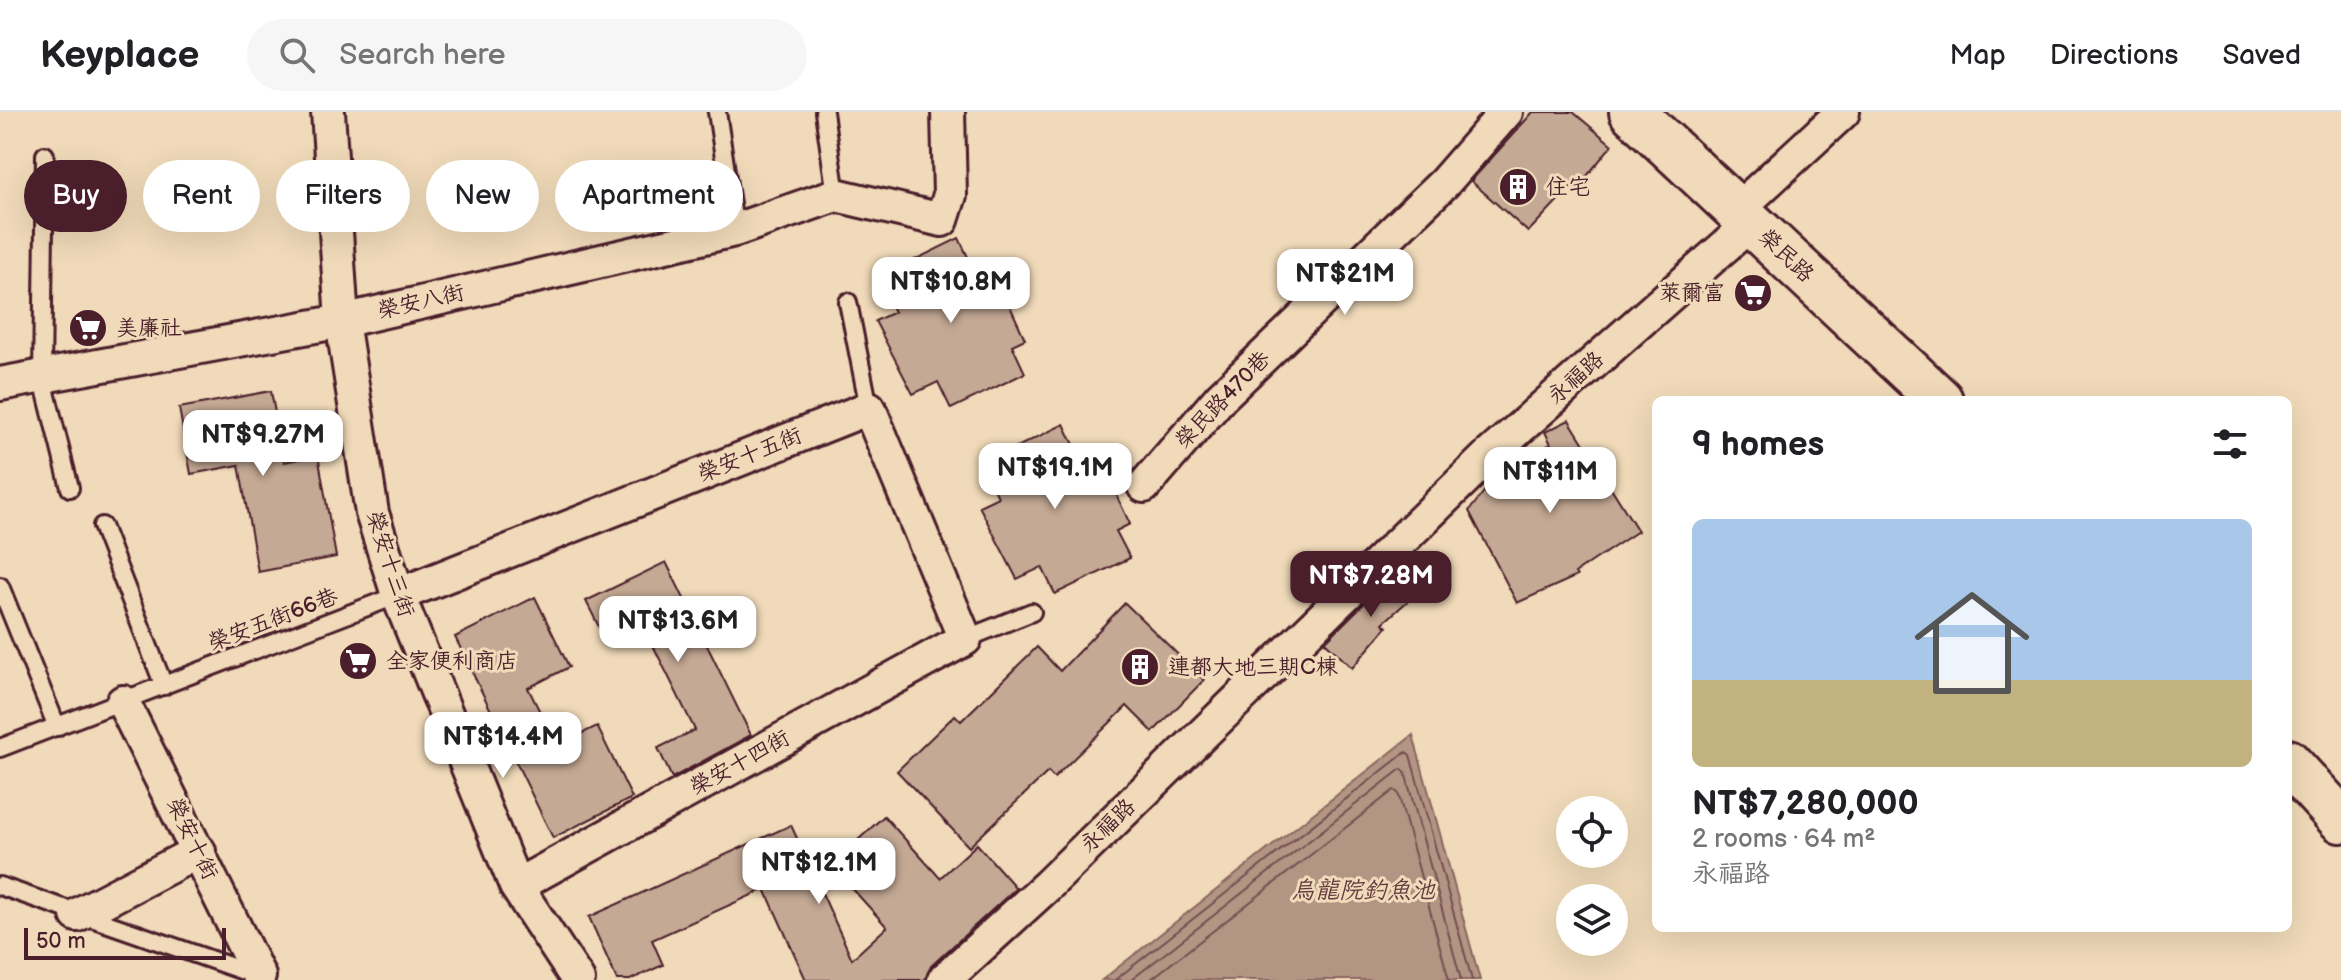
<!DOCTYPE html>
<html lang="en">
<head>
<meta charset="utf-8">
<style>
  body { margin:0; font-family:"Balsamiq Sans","LXGW WenKai TC",sans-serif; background:#f6f6f6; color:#202124; height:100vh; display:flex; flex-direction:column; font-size:30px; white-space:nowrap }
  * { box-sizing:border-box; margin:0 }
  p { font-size:26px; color:#757577 }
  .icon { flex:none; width:44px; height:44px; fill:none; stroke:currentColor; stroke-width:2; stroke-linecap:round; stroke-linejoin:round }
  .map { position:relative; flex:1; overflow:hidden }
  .sheet { position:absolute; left:1652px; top:284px; width:640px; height:536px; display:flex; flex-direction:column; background:#fff; border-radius:12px; box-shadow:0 8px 32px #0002 }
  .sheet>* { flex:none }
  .top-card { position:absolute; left:24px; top:48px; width:760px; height:72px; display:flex; gap:16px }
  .tools { position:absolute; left:1556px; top:684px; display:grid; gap:16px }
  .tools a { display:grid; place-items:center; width:72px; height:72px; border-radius:50%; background:#fff; box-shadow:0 8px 32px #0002; font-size:40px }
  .scale { position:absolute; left:24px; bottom:20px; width:202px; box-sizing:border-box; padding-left:8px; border:4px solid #4a1f2b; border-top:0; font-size:22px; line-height:28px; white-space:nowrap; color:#4a1f2b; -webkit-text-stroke:6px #f0dab9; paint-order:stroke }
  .price { position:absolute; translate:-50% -68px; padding:0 18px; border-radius:16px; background:#fff; color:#222; font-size:26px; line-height:52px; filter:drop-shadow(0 2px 4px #0008) }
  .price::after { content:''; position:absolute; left:50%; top:48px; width:24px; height:18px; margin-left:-12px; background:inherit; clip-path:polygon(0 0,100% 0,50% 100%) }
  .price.current { background:#4a1f2b; color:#fff }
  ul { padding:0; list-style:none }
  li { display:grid; align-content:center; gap:16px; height:424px; padding:0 40px }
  li span { display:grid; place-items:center; height:248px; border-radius:12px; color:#555 }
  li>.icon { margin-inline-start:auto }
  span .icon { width:144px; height:144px; fill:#fffc; stroke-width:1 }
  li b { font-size:34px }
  h2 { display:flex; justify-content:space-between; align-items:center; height:96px; padding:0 40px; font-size:34px }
  .pill { padding:0 28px; border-radius:36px; background:#fff; box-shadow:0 8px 32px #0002; font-size:28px; line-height:72px }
  .pill.current { background:#4a1f2b; color:#fff }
  header { display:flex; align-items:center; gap:48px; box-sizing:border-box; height:112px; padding:0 40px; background:#fff; border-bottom:2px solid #e0e0e0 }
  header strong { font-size:38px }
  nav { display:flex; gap:44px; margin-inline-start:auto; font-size:28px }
  .search { width:560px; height:72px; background:#f6f6f6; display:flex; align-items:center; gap:20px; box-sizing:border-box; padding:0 28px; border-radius:44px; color:#757577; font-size:30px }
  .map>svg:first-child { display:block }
  .water { fill:#b39584; stroke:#896660; stroke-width:2 }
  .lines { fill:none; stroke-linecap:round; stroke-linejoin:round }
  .shore { stroke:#744e4f; stroke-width:2 }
  .building { fill:#c4a994; stroke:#4a1f2b; stroke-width:2 }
  .lane-casing { stroke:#4a1f2b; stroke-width:22 }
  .street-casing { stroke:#4a1f2b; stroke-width:38 }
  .secondary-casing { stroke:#4a1f2b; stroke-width:50 }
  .lane { stroke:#f0dab9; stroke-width:16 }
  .street { stroke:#f0dab9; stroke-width:32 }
  .secondary { stroke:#f0dab9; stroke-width:44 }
  .labels { text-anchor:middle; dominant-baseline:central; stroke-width:6; stroke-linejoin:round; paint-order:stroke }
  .poi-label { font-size:22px; fill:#4a1f2b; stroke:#f0dab9; text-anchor:start }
  .street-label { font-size:22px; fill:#4a1f2b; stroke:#f0dab9 }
  .water-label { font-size:24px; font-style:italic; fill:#643c41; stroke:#f0dab9 }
</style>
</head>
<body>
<header>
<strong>Keyplace</strong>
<div class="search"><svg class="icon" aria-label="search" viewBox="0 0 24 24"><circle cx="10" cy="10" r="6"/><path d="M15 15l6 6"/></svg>Search here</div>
<nav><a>Map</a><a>Directions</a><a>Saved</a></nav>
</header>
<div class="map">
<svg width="2341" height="868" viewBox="0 0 2341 868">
  <rect width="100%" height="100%" fill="#f0dab9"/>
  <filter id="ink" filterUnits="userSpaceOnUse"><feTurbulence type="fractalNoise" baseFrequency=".0125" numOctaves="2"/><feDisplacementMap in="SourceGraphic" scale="16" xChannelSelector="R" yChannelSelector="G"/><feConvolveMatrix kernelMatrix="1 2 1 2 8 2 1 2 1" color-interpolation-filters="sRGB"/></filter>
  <g filter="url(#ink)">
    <path class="water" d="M1413,623L1480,868H1102Z"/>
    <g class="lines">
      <path class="shore" d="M1115,868L1406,640L1410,643L1472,868
        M1131,868L1401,657L1405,660L1461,868
        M1150,868L1394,678L1398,681L1449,868"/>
    </g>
    <path class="building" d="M1533,0H1573L1612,33L1583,69L1579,66L1528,120L1471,69Z
      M959,126L975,160L991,152L1025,227L1012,233L1025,261L951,297L938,270L913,282L875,209L894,200L878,166Z
      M271,279L284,350L318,343L336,445L258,460L239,353L191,362L179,296Z
      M1569,308L1638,419L1575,461L1577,464L1517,491L1469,399L1500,359L1551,332L1545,320Z
      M1064,312L1080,345L1095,337L1130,412L1116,419L1130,446L1055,482L1042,455L1017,467L979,394L998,385L982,352Z
      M666,450L751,623L672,666L658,636L695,618L638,503L602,521L586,489Z
      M1398,458L1419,479L1383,511L1387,515L1352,556L1325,530Z
      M535,485L569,555L528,576L557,634L597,614L632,686L553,726L455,525Z
      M1125,491L1204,568L1153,620L1127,594L1054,666L1048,660L969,735L897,659L955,603L961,609L1037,535L1060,559Z
      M884,704L940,766L977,732L1016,776L931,854L925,868H806L765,777L652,828L663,853L630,868H617L589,805L791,713L852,847L887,815L831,753Z"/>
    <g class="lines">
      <defs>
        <path id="lane" d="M717,0L735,118
          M824,0L836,83
          M45,43L42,264L70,376
          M848,190L869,296
          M102,414L164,574
          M0,474L57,615
          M965,527L1032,500
          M0,636L398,483
          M0,774L255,863"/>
        <path id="street" d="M328,0L342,209L372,401L398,483L516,774L578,868
          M0,272L342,209L735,118L836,83L942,108L950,83L948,0
          M1144,374L1221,285L1444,71L1506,0
          M398,483L869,296L965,527L516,774
          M123,590L259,864
          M77,803L199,739
          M944,868L1048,773L1487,345L1748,114L1737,98L1843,0"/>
        <path id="secondary" d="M1632,0L1940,288
          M2288,650L2341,708"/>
      </defs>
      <use href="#lane" class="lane-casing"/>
      <use href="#street" class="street-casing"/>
      <use href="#secondary" class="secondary-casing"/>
      <use href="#lane" class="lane"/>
      <use href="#street" class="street"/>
      <use href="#secondary" class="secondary"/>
    </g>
  </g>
  <defs>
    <symbol id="building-disc" viewBox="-11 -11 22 22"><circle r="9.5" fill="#4a1f2b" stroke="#f0dab9"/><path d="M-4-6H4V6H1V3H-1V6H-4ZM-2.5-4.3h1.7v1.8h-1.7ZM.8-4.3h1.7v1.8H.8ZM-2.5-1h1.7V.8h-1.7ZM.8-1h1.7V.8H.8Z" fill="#fff"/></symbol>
    <symbol id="supermarket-disc" viewBox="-11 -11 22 22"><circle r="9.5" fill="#4a1f2b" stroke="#f0dab9"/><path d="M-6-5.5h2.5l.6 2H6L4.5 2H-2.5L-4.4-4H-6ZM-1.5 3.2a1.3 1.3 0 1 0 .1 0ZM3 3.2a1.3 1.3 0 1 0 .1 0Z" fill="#fff"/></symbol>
  </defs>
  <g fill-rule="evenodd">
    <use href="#building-disc" x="1496" y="53" width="44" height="44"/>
    <use href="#supermarket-disc" x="1731" y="159" width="44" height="44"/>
    <use href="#supermarket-disc" x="66" y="194" width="44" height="44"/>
    <use href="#supermarket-disc" x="336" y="527" width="44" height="44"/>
    <use href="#building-disc" x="1118" y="533" width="44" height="44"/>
  </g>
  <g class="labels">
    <g class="poi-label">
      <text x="1546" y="75">住宅</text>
      <text x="1725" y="181" text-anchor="end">萊爾富</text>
      <text x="116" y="216">美廉社</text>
      <text x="386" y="549">全家便利商店</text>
      <text x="1168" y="555">連都大地三期C棟</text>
    </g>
    <g class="street-label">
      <text transform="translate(1786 144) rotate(43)">榮民路</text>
      <text transform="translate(421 190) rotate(-13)">榮安八街</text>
      <text transform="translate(1576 266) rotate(-42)">永福路</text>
      <text transform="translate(1223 288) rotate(-46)">榮民路470巷</text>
      <text transform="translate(750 343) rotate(-22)">榮安十五街</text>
      <text transform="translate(390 452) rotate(72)">榮安十三街</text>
      <text transform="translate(273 508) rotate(-21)">榮安五街66巷</text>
      <text transform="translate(740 651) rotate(-29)">榮安十四街</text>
      <text transform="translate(1108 714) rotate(-44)">永福路</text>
      <text transform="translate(192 727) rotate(64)">榮安十街</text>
    </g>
    <g class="water-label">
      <text x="1363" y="778">烏龍院釣魚池</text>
    </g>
  </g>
</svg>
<div class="tools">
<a><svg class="icon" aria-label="locate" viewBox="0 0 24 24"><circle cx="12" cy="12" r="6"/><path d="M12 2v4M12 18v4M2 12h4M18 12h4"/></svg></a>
<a><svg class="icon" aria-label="layers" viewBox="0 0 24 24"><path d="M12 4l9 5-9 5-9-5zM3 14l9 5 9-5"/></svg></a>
</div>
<div class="scale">50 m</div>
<b class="price" style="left:1345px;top:205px">NT$21M</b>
<b class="price" style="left:951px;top:213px">NT$10.8M</b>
<b class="price" style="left:263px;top:366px">NT$9.27M</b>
<b class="price" style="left:1055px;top:399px">NT$19.1M</b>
<b class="price" style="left:1550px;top:403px">NT$11M</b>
<b class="price current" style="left:1371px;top:507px">NT$7.28M</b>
<b class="price" style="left:678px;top:552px">NT$13.6M</b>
<b class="price" style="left:503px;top:668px">NT$14.4M</b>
<b class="price" style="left:819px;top:794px">NT$12.1M</b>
<div class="top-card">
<a class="pill current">Buy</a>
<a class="pill">Rent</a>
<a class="pill">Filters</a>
<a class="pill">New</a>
<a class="pill">Apartment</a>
</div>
<section class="sheet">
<h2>9 homes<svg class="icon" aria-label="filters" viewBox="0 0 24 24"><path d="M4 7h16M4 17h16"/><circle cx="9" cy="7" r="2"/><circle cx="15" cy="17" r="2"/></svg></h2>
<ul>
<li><span style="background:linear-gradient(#a9c7e8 65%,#c2b280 0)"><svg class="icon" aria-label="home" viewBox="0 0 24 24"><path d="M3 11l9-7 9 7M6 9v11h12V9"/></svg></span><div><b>NT$7,280,000</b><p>2 rooms · 64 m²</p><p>永福路</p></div></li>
</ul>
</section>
</div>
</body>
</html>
